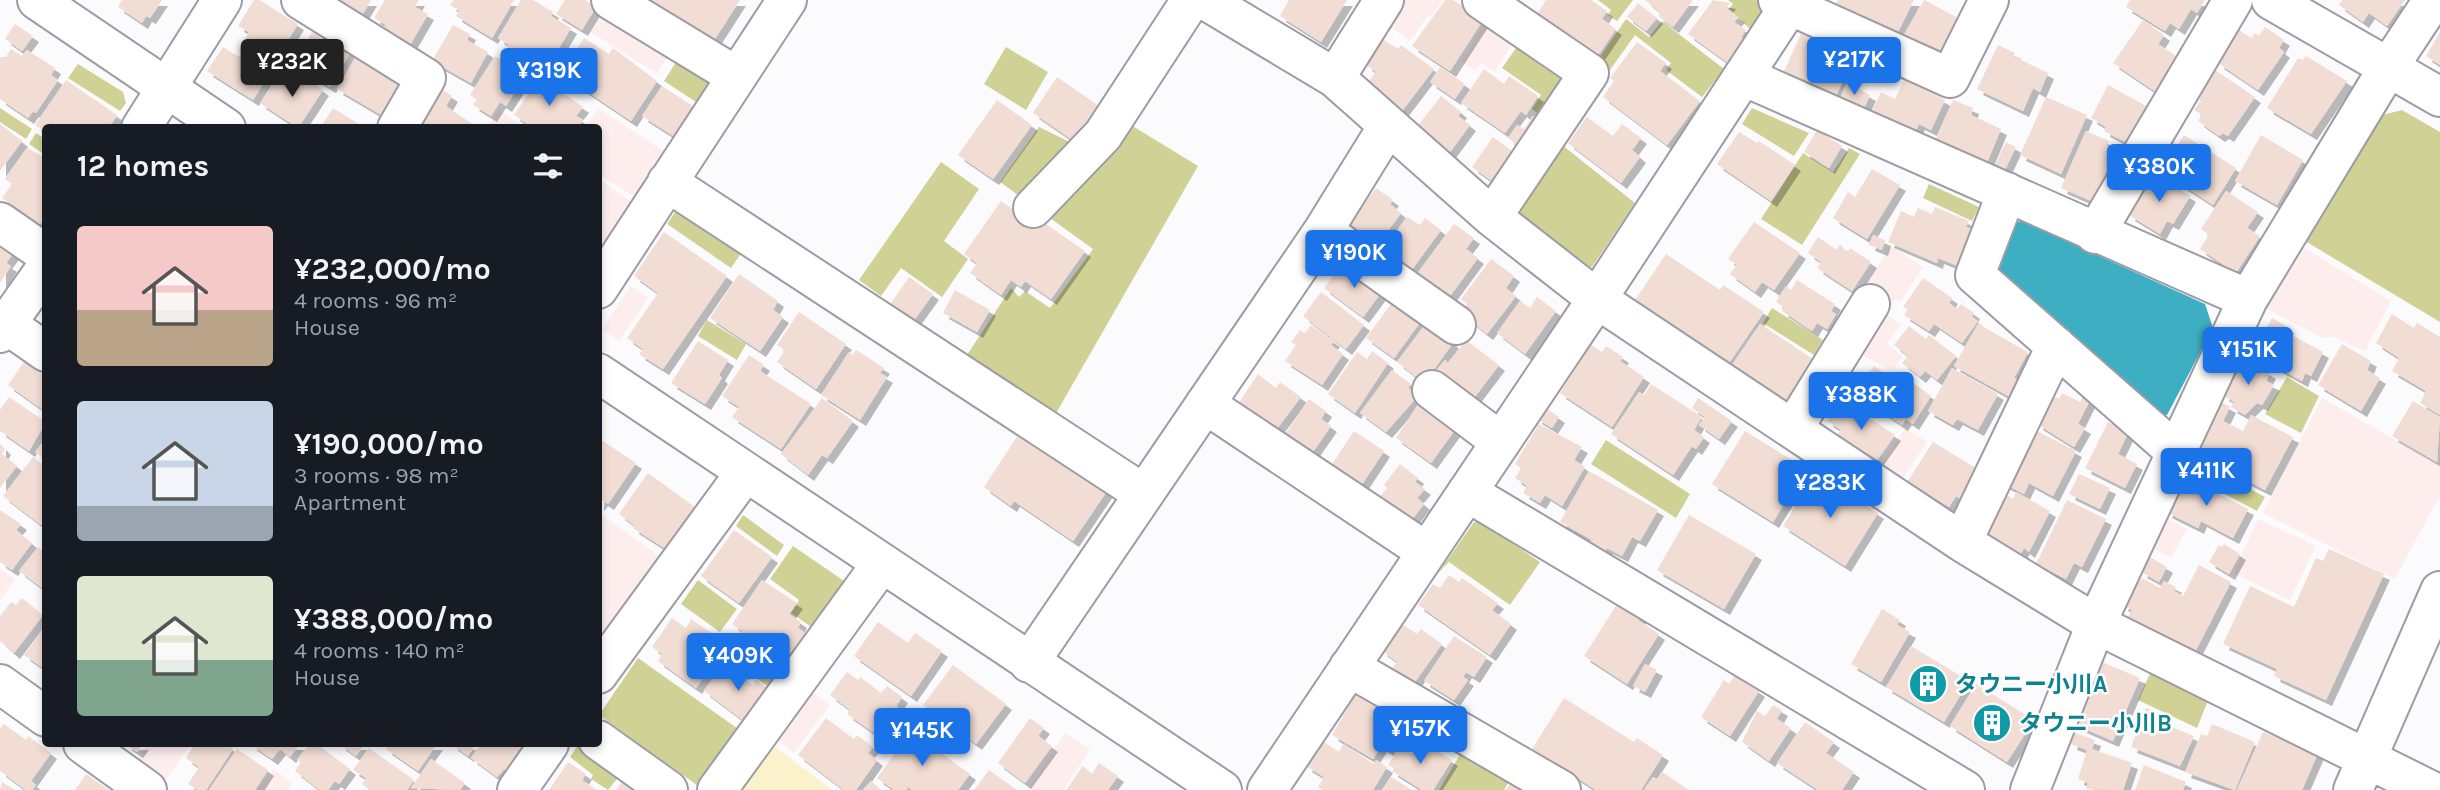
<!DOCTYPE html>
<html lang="en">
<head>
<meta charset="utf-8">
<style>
  body { margin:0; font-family:Karla,"Noto Sans JP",sans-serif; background:#242831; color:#f1f3f6; height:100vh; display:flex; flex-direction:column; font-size:26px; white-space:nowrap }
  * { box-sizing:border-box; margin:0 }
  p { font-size:23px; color:#9ea1a6 }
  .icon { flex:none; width:38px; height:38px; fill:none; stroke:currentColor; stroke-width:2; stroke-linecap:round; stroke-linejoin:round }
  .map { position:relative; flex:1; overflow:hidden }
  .drawer { position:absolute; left:42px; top:124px; width:560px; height:623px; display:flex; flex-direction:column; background:#171b24; border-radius:7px; box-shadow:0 4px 10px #0003 }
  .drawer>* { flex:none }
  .price { position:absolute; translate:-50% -60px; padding:0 16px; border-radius:7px; background:#1a73e8; color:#fff; font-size:23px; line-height:46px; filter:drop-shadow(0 2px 4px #0008) }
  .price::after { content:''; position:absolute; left:50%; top:42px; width:21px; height:16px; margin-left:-10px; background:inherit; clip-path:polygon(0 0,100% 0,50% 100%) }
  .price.current { background:#222; color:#fff }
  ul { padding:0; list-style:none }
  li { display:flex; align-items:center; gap:21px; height:175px; padding:0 35px }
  li span { display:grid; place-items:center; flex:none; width:196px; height:140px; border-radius:7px; color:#555 }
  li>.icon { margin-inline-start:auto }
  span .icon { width:84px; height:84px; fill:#fffc; stroke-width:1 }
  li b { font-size:30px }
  h2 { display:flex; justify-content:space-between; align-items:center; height:84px; padding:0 35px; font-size:30px }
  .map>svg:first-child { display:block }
  .industrial { fill:#fdeded }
  .green { fill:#cfd294 }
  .sand { fill:#fbf2cc }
  .water { fill:#3eafc3 }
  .building { fill:#f1ddd3; filter:url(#shadow) }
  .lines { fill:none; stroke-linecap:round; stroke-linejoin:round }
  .minor-casing { stroke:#9d9ca4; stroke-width:42 }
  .minor { stroke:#fff; stroke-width:38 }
  .labels { text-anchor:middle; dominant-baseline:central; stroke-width:5; stroke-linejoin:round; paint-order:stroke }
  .culture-label { font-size:23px; font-weight:bold; fill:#0d838f; stroke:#fff; text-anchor:start }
</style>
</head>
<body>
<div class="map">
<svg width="2440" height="790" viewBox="0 0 2440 790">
  <defs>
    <filter id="shadow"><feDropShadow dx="6" dy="6" stdDeviation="0" flood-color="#0004"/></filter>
  </defs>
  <rect width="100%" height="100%" fill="#fbfbfe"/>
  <path class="industrial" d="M1403,0H1443L1431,17L1428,15L1410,41L1387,25Z
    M604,12L670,53L657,74L591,32Z
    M1484,25L1512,43L1494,72L1481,63L1476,71L1461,62Z
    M598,108L665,152L636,198L599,174L598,128H585Z
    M499,110L525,128H487Z
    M599,179L637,206L599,263Z
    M1891,246L1923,267L1900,302L1895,299L1888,309L1861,291Z
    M2301,246L2391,301L2365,351L2333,337L2322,338L2263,307Z
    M631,286L648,298L619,341L602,329Z
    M1886,314L1901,324L1887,343L1903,357L1892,370L1858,353Z
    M2322,398L2440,466V495L2395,579L2263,513Z
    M1905,428L1927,442L1900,482L1879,468Z
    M599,513L662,558L602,642L599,640Z
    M2163,516L2187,529L2171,558L2148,545Z
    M2258,519L2316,546L2290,600L2233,573Z
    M0,569L15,579L0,601Z
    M805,687L830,705L794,753L769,735Z
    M1065,733L1090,749L1064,790H1033L1029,788Z
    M148,744H191L166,780L137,760Z
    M273,769L293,783L288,790H258Z"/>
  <path class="green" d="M1598,0H1633L1617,21L1608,15L1611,10Z
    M1728,0H1756L1766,7L1755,34L1729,9L1733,4Z
    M1626,19L1649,37L1662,21L1724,69L1702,97L1666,70L1671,63L1635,35L1605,77L1593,67Z
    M1006,47L1048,72L1026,110L984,84Z
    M1516,48L1564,81L1541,116L1532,109L1541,95L1502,68Z
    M678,59L714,82L699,104L664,81Z
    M78,64L123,92L126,103L120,111L68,78Z
    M0,108L32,129L26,139L0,122Z
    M1752,108L1809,133L1794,156L1742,124Z
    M2402,110L2440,132V322L2300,238L2379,116Z
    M1131,125L1198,166L1051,422L965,358L1011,288L1019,297L1025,291L1050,308L1093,249L1000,182L1039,127L1103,158Z
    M36,133L45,139V155L29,144Z
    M1557,141L1635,203L1592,267L1574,265L1516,215Z
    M1849,148L1860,154L1802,245L1761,219L1803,153L1833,172Z
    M941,162L979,189L944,241L968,259L942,297L901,268L881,296L859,280Z
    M1929,184L1979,207L1972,221L1923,198Z
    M680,205L744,249L731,268L667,224Z
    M1772,308L1823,340L1814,355L1763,323Z
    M707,320L746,344L737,360L698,336Z
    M2287,377L2319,396L2301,433L2265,414Z
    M1606,440L1690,494L1676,518L1591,464Z
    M2189,456L2265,497L2257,511L2181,471Z
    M743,515L784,545L777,556L736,526Z
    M1474,522H1481L1540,562L1510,605L1449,562L1439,572Z
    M793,546L847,583L816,630L791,613L799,600L770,579Z
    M698,580L737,609L720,632L681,604Z
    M731,642L756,660L765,648L791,666L775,691L753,676L749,680L719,660Z
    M638,658L741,731L701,788L599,715Z
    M2153,667L2209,698L2197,728L2138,700Z
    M579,744L620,775L608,790L591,779L593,775L570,757Z
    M1465,746L1513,775L1504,790H1439Z"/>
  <path class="sand" d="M765,739L832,790H727Z"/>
  <path class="water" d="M2022,221L2205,304L2213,328L2167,415L2153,414L1990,265L2009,223Z"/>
  <path class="building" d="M122,0H162L150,18L146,16L142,23L118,7Z
    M254,0H259L298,24L282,50L273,45L271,49L260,42L256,49L244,41L249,32L238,26Z
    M335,0H371L361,17Z
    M385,0H419L415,7L428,14L410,45L383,30L386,25L374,18Z
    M454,0H514L492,38L456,16L459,10L450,5Z
    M521,0H533L553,12L551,16L571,28L550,63L534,54L529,63L507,49L509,45L498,38Z
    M565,0H585L596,7L582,30L556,14Z
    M650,0H740L713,42Z
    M1289,0H1347L1321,42L1280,16Z
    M1445,0H1453L1483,20L1450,71L1412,46Z
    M1546,0H1591L1607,11L1602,19L1616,29L1593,63L1532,22Z
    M1645,0H1693L1673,27L1658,16L1661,13Z
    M1713,0L1730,3L1726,8L1739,17L1734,22L1746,30L1741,37L1745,39L1728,63L1688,34Z
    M1838,0H1914L1898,32L1892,29L1887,40L1832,12Z
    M1924,0L1962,20L1938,62L1901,40Z
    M2130,0H2205L2197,13L2191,9L2179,29L2170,23L2165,31L2126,7Z
    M2342,0H2405L2387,26L2369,13L2363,22L2339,5Z
    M1638,3L1657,18L1646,31L1627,17Z
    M2143,20L2164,35L2158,44L2179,58L2156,92L2113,63Z
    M15,24L33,36L22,51L5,39Z
    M453,25L470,34L467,40L488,52L471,83L432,61Z
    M1804,27L1845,46L1836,68L1847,72L1833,102L1781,78Z
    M2265,27L2284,40L2279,48L2284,52L2258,90L2218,63L2239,30L2251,38L2255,33L2259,36Z
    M325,31L353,48L330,87L293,65L312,32L321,38Z
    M2440,32V65L2426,56Z
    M584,38L609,54L613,48L657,81L631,121L561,74Z
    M1384,40L1398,49L1401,45L1434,69L1399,115L1374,97L1380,89L1369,81L1376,72L1366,65Z
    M1637,42L1666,63L1660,71L1700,101L1667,145L1603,97L1614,81L1610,78Z
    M1998,45L2015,53L2013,56L2048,73L2040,92L2033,88L2023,111L1977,89Z
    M223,47L239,57L243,51L272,69L253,100L207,71Z
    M11,49L22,56L27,50L55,68L51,75L58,80L36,113L33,111L28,118L0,99V57H6Z
    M356,56L402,83L383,116L337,89Z
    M495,56L526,75L506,106L500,102L491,116L473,105L477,100L470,95Z
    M2306,56L2347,81L2311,134L2267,108L2298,58L2303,60Z
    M1440,67L1465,84L1455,99L1430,82Z
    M2212,68L2255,97L2228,136L2223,133L2219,136L2198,121L2202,115L2194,110L2202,99L2194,94Z
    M1484,69L1504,84L1509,76L1538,96L1526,115L1521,111L1505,133L1461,103Z
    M279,75L295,86L302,75L323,90L298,128L260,103Z
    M540,77L583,107L576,116L583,120L577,128H533L514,115Z
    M1057,77L1105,110L1077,143L1033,113Z
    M66,80L117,115L109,128H46V132L35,125Z
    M1904,80L1945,100L1931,130L1919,124L1914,134L1871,113L1881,92L1895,99Z
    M1847,83L1870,95L1862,112L1839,100Z
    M2108,85L2148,107L2127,143L2104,131L2106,127L2091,118Z
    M662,86L697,109L678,139L642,116Z
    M438,87L452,96L446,106L478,128H413Z
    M1441,96L1461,112L1458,116L1470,125L1450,152L1417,127Z
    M2046,97L2087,115L2061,174L2020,155Z
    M997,100L1032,125L993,179L958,155Z
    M1953,100L1973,108L1971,115L2001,129L1986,165L1934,143Z
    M333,108L365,128H320Z
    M1533,116L1542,123L1523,149L1508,138L1517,125L1524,129Z
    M1587,117L1613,136L1622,124L1641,138L1632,150L1640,157L1621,183L1568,143Z
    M0,124L22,141L0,171Z
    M1817,130L1842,146L1829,168L1804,152Z
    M2086,131L2109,141L2107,146L2123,153L2096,203L2061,188Z
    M1739,132L1757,143L1759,141L1795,165L1771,201L1717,164Z
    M2184,135L2236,168L2213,205L2175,180L2178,175L2164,166Z
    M2261,135L2303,160L2277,205L2235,181Z
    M1493,137L1519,156L1499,186L1472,167Z
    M2006,142L2016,147L2002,176L1992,171Z
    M27,148L46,158V217L40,224L2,198L12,184L5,179Z
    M1872,169L1900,185L1867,239L1833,218L1848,192L1855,197Z
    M2154,174L2190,196L2173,224L2167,221L2160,234L2129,215Z
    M1376,188L1393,200L1390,204L1401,213L1377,246L1348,226Z
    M2226,191L2258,212L2247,228L2260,236L2236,273L2200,249L2209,235L2201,229Z
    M1001,201L1020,214L1024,209L1085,251L1051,299L1025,281L1021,287L1011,280L1001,295L970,273L977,263L964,254Z
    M1935,207L1969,221L1966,227L1973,230L1958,266L1938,258L1937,263L1888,242L1901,211L1914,217L1918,208L1932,214Z
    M1407,217L1420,225L1425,218L1441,230L1410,272L1382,251Z
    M1754,222L1800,253L1774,290L1762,282L1755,292L1730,274L1737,265L1728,259Z
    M1454,224L1474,238L1466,249L1478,258L1450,296L1441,289L1435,295L1414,278Z
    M664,232L727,276L663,369L639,354L643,349L627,338L658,293L634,276Z
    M1873,235L1885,240L1882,250L1869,245Z
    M1818,237L1837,250L1840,244L1847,253L1850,248L1871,262L1852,291L1817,268L1821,262L1808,253Z
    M0,245L13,254L6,263L11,266L0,283Z
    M1666,254L1720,290L1723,285L1764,312L1729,363L1635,300Z
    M1491,259L1514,276L1506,288L1516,296L1487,334L1469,320L1472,315L1464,309L1467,304L1461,299Z
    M1353,266L1384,289L1363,317L1324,288L1339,268L1347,274Z
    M739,274L778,301L773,310L783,317L760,351L710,318Z
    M909,277L933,294L912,323L889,306Z
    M1923,278L1952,298L1949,303L1957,309L1961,304L1974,313L1972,317L1978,321L1962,343L1934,324L1929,331L1904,315L1908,309L1903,307Z
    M1797,280L1835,304L1831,311L1836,314L1827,329L1817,323L1812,331L1782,311L1784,307L1776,302L1786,286L1791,290Z
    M955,290L990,310L977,332L943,313Z
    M1321,292L1364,325L1346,349L1303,316Z
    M1396,297L1424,317L1394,358L1366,338Z
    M1537,297L1556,311L1525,354L1497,333L1520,301L1530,308Z
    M799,312L846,344L816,389L777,362L785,350L777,345Z
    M2392,314L2414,328L2417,323L2440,337V415L2420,403L2426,391L2392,371L2399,358L2376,343Z
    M1430,318L1453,343L1424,383L1397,362Z
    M2272,318L2288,327L2286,332L2323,352L2311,376L2305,373L2302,381L2258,357L2260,353L2255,350Z
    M1760,324L1816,361L1785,408L1767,395L1769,390L1732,365Z
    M1978,324L2028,352L2014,378L2019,381L2010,397L1954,366Z
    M1311,325L1334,341L1331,345L1343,354L1322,385L1285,361L1296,345L1291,342L1300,330L1305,333Z
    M1909,326L1926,339L1929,335L1956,356L1937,380L1925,371L1920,377L1902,363L1908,356L1894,345Z
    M1466,340L1499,365L1471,402L1434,373L1445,360L1448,363Z
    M698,341L728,360L719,375L722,378L705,404L671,383Z
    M2342,344L2371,361L2367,370L2380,378L2361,411L2318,385Z
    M1591,345L1602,352L1606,346L1623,357L1620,361L1644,377L1612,427L1560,393Z
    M856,350L884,368L880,373L887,377L860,420L821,395L849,352L853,355Z
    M1372,351L1388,363L1355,413L1328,394L1357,352L1367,359Z
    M749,355L764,365L760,371L811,404L781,449L732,417L739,407L722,396Z
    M2244,358L2270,373L2266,381L2274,385L2262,405L2257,403L2245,415L2231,407L2234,402L2223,395Z
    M26,359L46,373V412L8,385Z
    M1874,366L1904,387L1909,380L1931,396L1913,424L1906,419L1902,425L1867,401L1869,398L1857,389Z
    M1952,368L1998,394L1978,430L1957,419L1953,425L1928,411Z
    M1392,370L1411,384L1408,388L1418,396L1386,432L1360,413Z
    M1258,374L1276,388L1280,382L1301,397L1273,434L1236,407Z
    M1651,384L1702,417L1694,430L1704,437L1696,449L1692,446L1673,475L1611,434L1639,392L1644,395Z
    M2049,393L2059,399L2062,393L2080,402L2083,396L2090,400L2078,424L2085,428L2074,447L2037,424Z
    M9,397L46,422L29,451L0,431V410Z
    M822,398L853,421L827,458L822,455L808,475L781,454Z
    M1698,398L1732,421L1719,439L1699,425L1705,417L1692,408Z
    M1309,399L1326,411L1321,419L1331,426L1308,459L1281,440Z
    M1421,400L1457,427L1431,463L1396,438Z
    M1842,400L1895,435L1875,463L1836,436L1841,430L1827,421Z
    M2219,401L2230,407L2223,421L2243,431L2251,415L2293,437L2265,490L2192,452Z
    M2413,401L2440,417L2437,462L2392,436Z
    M1543,406L1559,417L1552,428L1536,418Z
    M2108,422L2129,431L2118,454L2137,464L2125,488L2085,468Z
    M1539,424L1582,447L1574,460L1585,467L1562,506L1545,495L1540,503L1523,493L1527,486L1515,478L1521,468L1515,464Z
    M2031,428L2076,451L2053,496L2029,483L2024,494L2003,483Z
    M1354,431L1384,451L1357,492L1327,472Z
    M1745,431L1806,469L1773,522L1712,484Z
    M1020,432L1107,491L1073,541L1014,501L1011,506L984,487Z
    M46,438V460L35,452Z
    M601,440L636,463L608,504L602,500L598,505Z
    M1933,442L1979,470L1961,499L1956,496L1949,507L1908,481Z
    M0,444L5,449L2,454L17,466L0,488Z
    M33,457L46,467L41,478L46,482V519L41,525L3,496Z
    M1400,464L1418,478L1415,482L1425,489L1417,498L1424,504L1407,526L1376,501L1387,488L1384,485Z
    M1589,471L1658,510L1640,541L1632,537L1622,556L1607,548L1603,554L1589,546L1592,540L1560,522Z
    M648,473L699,510L669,551L633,528L634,525L619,514Z
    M1816,473L1878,513L1845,566L1783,526Z
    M2079,474L2110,488L2100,509L2069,494Z
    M2184,477L2248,509L2233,538L2201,521L2198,528L2166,512Z
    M2001,492L2013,499L2016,492L2050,511L2029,552L2024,548L2020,555L1986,536L1991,527L1984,523Z
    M2067,500L2106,519L2082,567L2074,563L2066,579L2036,564Z
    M0,510L21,524L16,530L32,543L12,570L0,562Z
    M1689,515L1756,554L1724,609L1657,570Z
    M734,530L772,557L739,603L701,576Z
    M2224,544L2240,554L2229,574L2209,562L2219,545L2222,547Z
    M38,547L46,553V591L19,571Z
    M2329,549L2384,574L2326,700L2274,676L2277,669L2223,644L2250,586L2294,607L2316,558L2323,561Z
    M2150,557L2167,567L2159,582L2141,572Z
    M2199,565L2231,582L2194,654L2127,619L2132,610L2122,605L2135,580L2139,582L2142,578L2160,588L2164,581L2176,587L2174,591L2183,596Z
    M1449,575L1459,582L1462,578L1498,603L1492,610L1511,624L1490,655L1418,605L1433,584L1440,588Z
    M762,580L797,603L789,614L801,622L798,628L811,637L794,663L762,643L755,654L735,641L742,631L732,624Z
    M22,598L43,615L14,653L0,641V616L11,602L16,605Z
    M1619,601L1641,616L1638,620L1659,634L1627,684L1584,656Z
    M1882,609L1900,620L1897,625L1910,632L1881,682L1851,664Z
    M672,618L686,628L691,619L727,644L696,688L658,661L662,654L652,647Z
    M878,622L908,643L915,633L942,651L911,696L854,656Z
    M1400,623L1417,634L1421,629L1442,644L1412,686L1390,671L1397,662L1381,650Z
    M46,625V670L24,655Z
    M1454,636L1487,657L1474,677L1466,672L1463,677L1468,680L1454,700L1424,681Z
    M1911,646L1969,681L1944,722L1886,687Z
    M2102,662L2140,678L2113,741L2076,725Z
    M723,664L753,685L756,680L772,691L748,724L704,691Z
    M1645,664L1657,670L1645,692L1633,686Z
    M953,665L1006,704L976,744L923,705Z
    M847,672L858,680L860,677L881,693L887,686L902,697L896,706L905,713L887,738L879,732L877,735L847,714L850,710L830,695Z
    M1735,675L1759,691L1730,736L1701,717L1724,680L1729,684Z
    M1976,684L2034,720L2007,762L1950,726Z
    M1355,695L1394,718L1391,724L1403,732L1391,752L1381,746L1373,759L1332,735Z
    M1564,698L1634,742L1637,738L1663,755L1641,790H1596L1532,749Z
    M1773,705L1782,710L1777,719L1791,728L1769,761L1742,742L1757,711L1765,716Z
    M2146,708L2162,715L2159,722L2194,736L2180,766L2131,747Z
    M826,718L854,739L857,735L873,747L868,753L877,760L856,790H844L798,755Z
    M1030,718L1044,728L1038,736L1052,746L1025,783L998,763Z
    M1805,722L1834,742L1826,753L1854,772L1842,790H1818L1777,763Z
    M4,724L26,740L28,736L51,753L31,781L36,785L32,790H26L0,771V729Z
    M2212,724L2255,742L2235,790L2185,772L2201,734L2207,736Z
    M911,731L970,774L958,790H912L908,787L906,790H894L877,778Z
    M2263,732L2318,753L2302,790H2237Z
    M2075,733L2095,740L2092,749L2132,763L2123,790L2086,789L2088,783L2078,779L2087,750L2071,744Z
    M1322,741L1339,752L1343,744L1374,764L1376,760L1387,767L1373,790H1323L1318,787L1324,777L1306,766Z
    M1421,741L1452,760L1433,790H1422L1392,771L1394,768L1388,765L1400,746L1412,753Z
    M125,744H143L137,752Z
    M195,744H226L233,749L206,790H198L188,784L199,767L186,758Z
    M250,744H300L290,757L280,749L272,759Z
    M309,744H317L350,769L339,784L335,781L328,790H320L295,771L301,762L297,760Z
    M339,744H365L356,756Z
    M389,744H437L418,771L386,749Z
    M451,744H476L468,756Z
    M481,744H527L510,773L504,769L497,777L471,758Z
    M369,748L414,780L407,790H370L362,784L366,778L353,770Z
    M237,749L268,770L255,790H209Z
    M431,759L465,783L460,790L411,788Z
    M568,762L586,774L582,780L597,790H549Z
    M1099,763L1118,776L1108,790H1066L1083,766L1092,774Z
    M2144,765L2186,782L2183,790H2135Z
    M989,770L1017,790H974Z
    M1662,772L1689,790H1644L1653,777L1657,779Z
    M86,774L109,790H75Z
    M626,776L636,790H616Z
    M1391,777L1412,790H1382Z
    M1514,777L1537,790H1506Z
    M871,781L881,790H863Z
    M2,782L15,790H0Z"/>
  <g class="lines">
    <defs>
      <path id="minor" d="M37,0L226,128
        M301,0L426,78L397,128
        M611,0L736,76
        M1205,0L1335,78L1492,217L1597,299L1962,542L2096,624L2430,790
        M1482,0L1589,73L1492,217
        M1778,0L1950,78L1989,0
        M2271,0L2440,97
        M1743,76L2248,299
        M1335,78L1384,0
        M141,128L222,0
        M667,182L1144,494
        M2007,192L1975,275L2176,452
        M1033,208L1103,135L1191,0
        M0,222L46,254
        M1323,231L1456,325
        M2095,234L2233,0
        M598,289L787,0
        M6,324L46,352
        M0,333L46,268
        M598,373L1222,790
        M1432,390L1501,442
        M1205,404L1427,552
        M1793,429L1870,304
        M1467,492L1965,790
        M1962,542L2056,346
        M1029,663L1323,231L1388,126
        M1349,667L1561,790
        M598,674L745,473
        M0,684L46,717
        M598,740L668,790
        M83,744L147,790
        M517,790L549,744
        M717,790L882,563
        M1267,790L1597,299L1793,0
        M2030,790L2096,624L2248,299L2388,68L2433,0
        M2353,790L2440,591"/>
    </defs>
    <use href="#minor" class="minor-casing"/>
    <use href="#minor" class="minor"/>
  </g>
  <defs>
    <symbol id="building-disc" viewBox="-11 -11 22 22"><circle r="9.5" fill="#0f9aa8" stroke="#fff"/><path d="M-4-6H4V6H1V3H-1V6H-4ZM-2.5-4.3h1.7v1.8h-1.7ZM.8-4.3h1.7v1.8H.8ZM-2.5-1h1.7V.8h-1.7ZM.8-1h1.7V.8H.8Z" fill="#fff"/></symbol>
  </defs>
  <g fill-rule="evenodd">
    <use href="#building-disc" x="1906" y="662" width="44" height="44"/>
    <use href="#building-disc" x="1970" y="701" width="44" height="44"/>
  </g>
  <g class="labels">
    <g class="culture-label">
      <text x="1955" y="684">タウニー小川A</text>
      <text x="2019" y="723">タウニー小川B</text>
    </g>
  </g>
</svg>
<b class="price" style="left:1854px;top:97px">¥217K</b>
<b class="price current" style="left:292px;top:99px">¥232K</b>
<b class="price" style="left:549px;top:108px">¥319K</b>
<b class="price" style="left:2159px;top:204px">¥380K</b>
<b class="price" style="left:1354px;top:290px">¥190K</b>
<b class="price" style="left:2248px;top:387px">¥151K</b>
<b class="price" style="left:1861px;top:432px">¥388K</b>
<b class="price" style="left:2206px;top:508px">¥411K</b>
<b class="price" style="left:1830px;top:520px">¥283K</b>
<b class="price" style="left:738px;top:693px">¥409K</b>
<b class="price" style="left:1420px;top:766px">¥157K</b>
<b class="price" style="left:922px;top:768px">¥145K</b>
<section class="drawer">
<h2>12 homes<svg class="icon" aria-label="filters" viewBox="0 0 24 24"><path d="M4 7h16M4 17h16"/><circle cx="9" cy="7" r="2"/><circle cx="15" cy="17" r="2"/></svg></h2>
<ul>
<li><span style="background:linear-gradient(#f6c9c9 60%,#b9a48a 0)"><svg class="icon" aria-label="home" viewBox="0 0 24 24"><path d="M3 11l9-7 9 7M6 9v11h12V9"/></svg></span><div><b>¥232,000/mo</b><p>4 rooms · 96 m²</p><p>House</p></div></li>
<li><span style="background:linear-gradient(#c9d6e8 75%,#9aa5b1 0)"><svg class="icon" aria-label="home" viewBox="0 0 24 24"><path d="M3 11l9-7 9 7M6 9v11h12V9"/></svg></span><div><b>¥190,000/mo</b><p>3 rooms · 98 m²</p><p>Apartment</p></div></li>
<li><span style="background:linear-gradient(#dfe7d0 60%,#7fa58c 0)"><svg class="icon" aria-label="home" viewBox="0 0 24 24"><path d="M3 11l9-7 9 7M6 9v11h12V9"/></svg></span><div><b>¥388,000/mo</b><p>4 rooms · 140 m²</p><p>House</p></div></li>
</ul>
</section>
</div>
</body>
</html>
